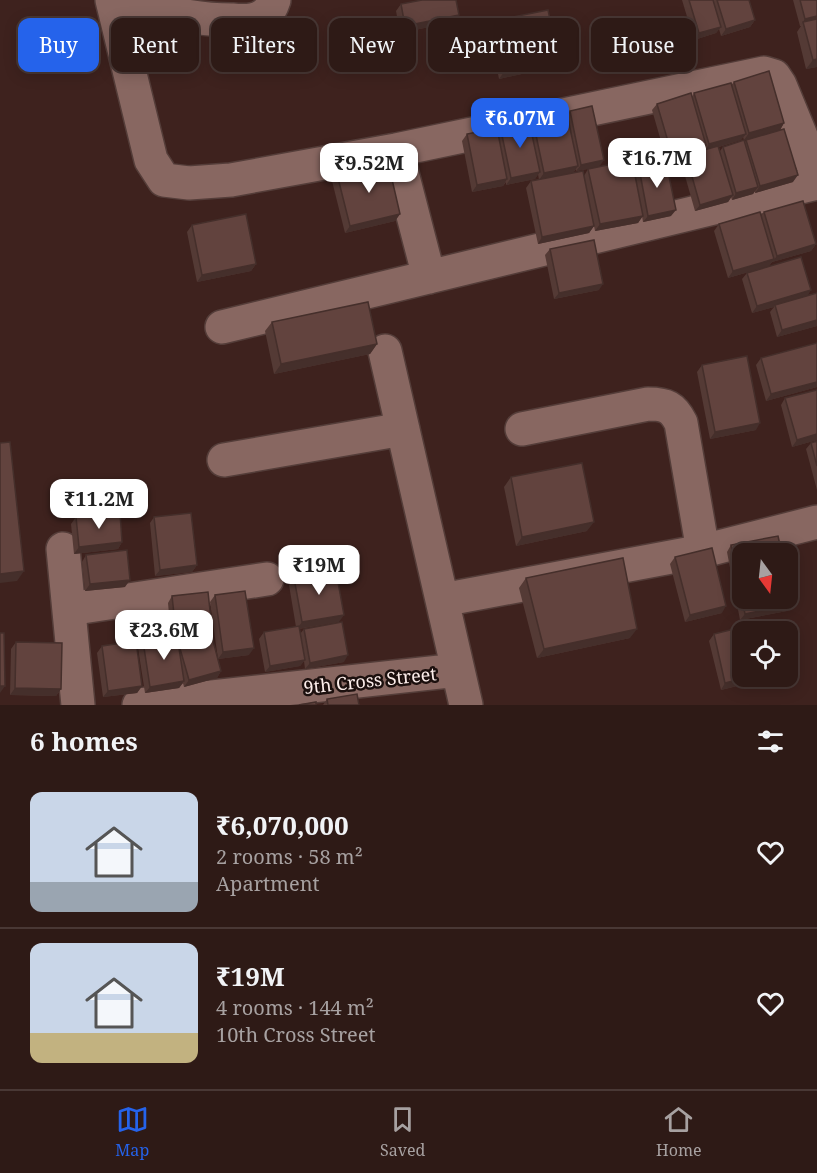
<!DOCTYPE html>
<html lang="en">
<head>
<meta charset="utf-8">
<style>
  body { margin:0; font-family:"Noto Serif",serif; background:#36231f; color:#f1f3f6; height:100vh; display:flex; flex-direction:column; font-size:22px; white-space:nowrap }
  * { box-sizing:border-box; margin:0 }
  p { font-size:20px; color:#a7a1a1 }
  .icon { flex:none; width:33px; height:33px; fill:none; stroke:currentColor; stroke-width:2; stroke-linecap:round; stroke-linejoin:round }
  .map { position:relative; height:705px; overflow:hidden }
  .side { display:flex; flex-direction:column; background:#2e1a16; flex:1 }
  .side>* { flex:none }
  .top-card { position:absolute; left:18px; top:18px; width:782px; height:54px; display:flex; gap:12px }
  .needle { width:39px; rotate:165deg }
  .fabs { position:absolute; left:732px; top:543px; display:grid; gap:12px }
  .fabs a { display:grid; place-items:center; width:66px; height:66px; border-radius:12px; background:#2e1a16; box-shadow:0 3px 15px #0003,0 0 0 2px #493835; font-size:30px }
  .price { position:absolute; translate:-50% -51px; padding:0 14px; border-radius:12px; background:#fff; color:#222; font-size:20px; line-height:39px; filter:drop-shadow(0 2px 3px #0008) }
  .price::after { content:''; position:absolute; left:50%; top:36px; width:18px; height:14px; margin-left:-9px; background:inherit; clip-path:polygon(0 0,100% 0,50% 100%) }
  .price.current { background:#2563eb; color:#fff }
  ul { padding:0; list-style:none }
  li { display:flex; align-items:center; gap:18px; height:150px; padding:0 30px }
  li+li { border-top:2px solid #493835 }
  li span { display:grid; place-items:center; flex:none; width:168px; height:120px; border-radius:12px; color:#555 }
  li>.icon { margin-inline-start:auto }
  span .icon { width:72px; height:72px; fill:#fffc; stroke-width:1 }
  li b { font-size:26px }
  h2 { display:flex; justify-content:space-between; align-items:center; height:72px; padding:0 30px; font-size:26px }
  .chip { padding:0 21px; border-radius:12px; background:#2e1a16; box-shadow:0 3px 15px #0003,0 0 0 2px #493835; font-size:21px; line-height:54px }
  .chip.current { background:#2563eb; color:#fff }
  .dock { display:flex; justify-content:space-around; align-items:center; height:84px; border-top:2px solid #493835; background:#2e1a16; font-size:16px; color:#a7a1a1 }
  .dock a { display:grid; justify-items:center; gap:3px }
  .dock .current { color:#2563eb }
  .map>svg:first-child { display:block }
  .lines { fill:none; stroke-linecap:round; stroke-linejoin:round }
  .minor-casing { stroke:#543d39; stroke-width:36 }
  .minor { stroke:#886761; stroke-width:33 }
  .wall { fill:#543a35 }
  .shaded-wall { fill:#452f2b }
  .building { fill:#62433e; stroke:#452f2b; stroke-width:1.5 }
  .labels { text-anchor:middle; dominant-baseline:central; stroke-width:5; stroke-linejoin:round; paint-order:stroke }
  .street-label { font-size:18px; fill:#fcedea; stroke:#1c100e }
</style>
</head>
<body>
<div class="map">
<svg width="817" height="705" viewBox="0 0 817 705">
  <rect width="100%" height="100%" fill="#3e221e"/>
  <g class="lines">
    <defs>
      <path id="minor" d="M112,0L151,160L164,180L189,183L231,180L396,150L764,73L774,76L780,85L817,175
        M123,0C159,12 194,20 232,20C242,21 256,21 264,15C270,11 272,6 274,0
        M396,150L429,277
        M222,327L817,183
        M385,351L442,600
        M522,429L648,404C666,404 673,407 681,423L703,551
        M224,460L403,429
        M63,549L78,705
        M69,609L267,579
        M139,705L458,670
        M466,705L442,600L703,551L817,522"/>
    </defs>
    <use href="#minor" class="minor-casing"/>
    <use href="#minor" class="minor"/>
  </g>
  <path class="wall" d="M682,0H749L755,20L750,27L721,36L719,29L716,33L694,40Z
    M793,0H817V67L806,69L797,32L801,26H800Z
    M401,4L454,22L400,33L396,11Z
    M493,21L559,61L554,67L499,79L489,28Z
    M734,82L784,123L780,130L744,140L743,137L741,140L719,147L720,151L723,147L745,142L746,140L793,182L755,193V191L753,194L732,200L731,197L728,202L695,211L681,162L685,157L667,162L652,110L657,104L692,97L694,93L731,85Z
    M570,111L599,167L576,171V169L573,173L584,176L588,169L634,174L639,168L671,216L643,222L642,216L638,223L595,231L589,199L594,226L589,233L538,244L526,188L531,181L539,180L538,174L535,179L506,185V182L503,186L472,192L462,141L467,134L497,130L500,126H530L533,121L567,115Z
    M337,174L400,214L395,221L345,233L332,181Z
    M764,212L816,244L811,251L772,262L769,266L728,278L714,231L719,224L761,216Z
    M192,225L256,264L251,271L197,282L187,232Z
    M550,249L599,290L554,299L545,255Z
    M747,273L808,295L817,293V326L777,337L770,312L774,307L752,313L742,279Z
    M272,322L377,344L370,354L274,374L265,331Z
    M817,343V387L766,401L756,365L761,358Z
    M702,365L756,430L710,439L697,372Z
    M817,390V440L792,447L781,405L785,398Z
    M817,441V490L806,449L811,443Z
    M511,477L587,531L516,546L504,487Z
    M76,517L122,542L118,549L74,554L71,524Z
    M154,517L197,565L192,572L155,576L150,523Z
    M731,545L792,604L787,611L740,620L727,552Z
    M86,555L125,587L85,591L82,562Z
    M675,557L722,613L685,622L670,564Z
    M294,578L339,622L299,629L300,634L304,629L344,662L305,669L304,661L300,666L265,672L259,639L264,632L296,627L289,585Z
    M526,578L630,638L537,658L519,588Z
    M215,595L249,655L218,659L210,602Z
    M172,596L212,629L207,635L177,638L179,647V645L221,671L217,678L184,687L183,683L179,688L145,693L138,648L143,641L171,636L168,603Z
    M714,634L742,676H767L765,679L721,690L709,641Z
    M16,642L61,689L56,696L10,695L11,649Z
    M102,646L142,686L137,693L103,697L97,653Z
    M327,699L359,705H323Z"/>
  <path class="shaded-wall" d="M459,15L454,22L400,33L405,26Z
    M817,16V22H803L800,26L805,19Z
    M755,20L750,27L721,36L726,29Z
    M721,27L716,33L694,40L699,33Z
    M817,59V67L806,69L813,60Z
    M559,61L554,67L499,79L504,72Z
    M784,123L780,130L744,140L749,133Z
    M746,134L741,140L705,151L709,144Z
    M706,145L702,152L667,162L672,155Z
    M604,160L599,167L576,171L581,165Z
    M578,166L573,173L539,180L544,173Z
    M540,172L535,179L506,185L511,178Z
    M798,175L793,182L755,193L760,186Z
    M507,179L503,186L472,192L477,185Z
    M758,187L753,194L732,200L736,193Z
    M733,195L728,202L695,211L700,205Z
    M676,210L671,216L643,222L648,216Z
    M400,214L395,221L345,233L350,226Z
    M643,216L638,223L595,231L600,224Z
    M594,226L589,233L538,244L542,237Z
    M816,244L811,251L772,262L777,256Z
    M774,259L769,266L728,278L733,271Z
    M256,264L251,271L197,282L202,275Z
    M603,284L599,290L554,299L559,293Z
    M811,290L807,297L775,305L774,307L752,313L757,306Z
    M817,320V326L777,337L782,330Z
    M377,344L370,354L274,374L281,364Z
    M817,382V387L766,401L771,394Z
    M760,423L756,430L710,439L715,432Z
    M817,434V440L792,447L797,440Z
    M594,522L587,531L516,546L522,537Z
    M122,542L118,549L74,554L79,547Z
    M197,565L192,572L155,576L160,570Z
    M24,571L17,581L0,583V574Z
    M130,580L125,587L85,591L90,584Z
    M792,604L787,611L740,620L745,614Z
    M726,606L722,613L685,622L690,615Z
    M344,615L339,622L297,629L302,622Z
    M212,629L207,635L171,639L176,632Z
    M637,629L630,638L537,658L544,649Z
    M254,648L249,655L218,659L223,652Z
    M348,655L344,662L305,669L310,663Z
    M305,660L300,666L265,672L270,666Z
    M221,671L217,678L184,687L189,680Z
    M753,676H767L765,679L721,690L725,683Z
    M184,681L179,688L145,693L150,687Z
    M0,686H5L0,693Z
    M142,686L137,693L103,697L108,691Z
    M15,688L61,689L56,696L10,695Z"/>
  <path class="building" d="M422,0H456L459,15L405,26L401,4Z
    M689,0H713L721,27L699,33Z
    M717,0H749L755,20L726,29Z
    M800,0H817V16L805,19Z
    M548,10L559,61L504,72L493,21Z
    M817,19V59L813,60L803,22Z
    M769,71L784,123L749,133L734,82Z
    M731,83L746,134L709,144L694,93Z
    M691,93L706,145L672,155L657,104Z
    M592,106L604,160L581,165L570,111Z
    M567,114L578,166L544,173L533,121Z
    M529,121L540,172L511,178L500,126Z
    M497,128L507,179L477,185L467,134Z
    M784,129L798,175L760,186L746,140Z
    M744,140L758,187L736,193L723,147Z
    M718,146L733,195L700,205L686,155Z
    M632,160L643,216L600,224L588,169Z
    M388,162L400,214L350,226L337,174Z
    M666,162L676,210L648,216L639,168Z
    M583,171L594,226L542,237L531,181Z
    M803,201L816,244L777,256L764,212Z
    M760,212L774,259L733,271L719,224Z
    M246,214L256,264L202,275L192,225Z
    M594,240L603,284L559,293L550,249Z
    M801,257L811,290L757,306L747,273Z
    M817,293V320L782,330L775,305Z
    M368,302L377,344L281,364L272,322Z
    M817,343V382L771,394L761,358Z
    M747,356L760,423L715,432L702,365Z
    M817,390V434L797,440L785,398Z
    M817,441V466L811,443Z
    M10,442L24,571L0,574V443Z
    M582,463L594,522L522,537L511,477Z
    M120,513L122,542L79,547L76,517Z
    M191,513L197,565L160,570L154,517Z
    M778,536L782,554H742V598H788V583L792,604L745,614L731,545Z
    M712,548L726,606L690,615L675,557Z
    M127,550L130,580L90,584L86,555Z
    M623,558L637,629L544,649L526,578Z
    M336,571L344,615L302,622L294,578Z
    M245,591L254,648L223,652L215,595Z
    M208,592L212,629L176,632L172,596Z
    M342,622L348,655L310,663L304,629Z
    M758,623L760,632H742V676H753L725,683L714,634Z
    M299,626L305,660L270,666L264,632Z
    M0,633H4L5,686H0Z
    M177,635L184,681L150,687L143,641Z
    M212,637L221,671L189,680L179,645Z
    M136,641L142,686L108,691L102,646Z
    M16,642L62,643L61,689L15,688Z
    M357,694L359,705H328L327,699Z
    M316,702V705H299Z"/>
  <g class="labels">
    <g class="street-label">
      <text transform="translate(370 680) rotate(-6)">9th Cross Street</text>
    </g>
  </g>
</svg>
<div class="fabs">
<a><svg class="needle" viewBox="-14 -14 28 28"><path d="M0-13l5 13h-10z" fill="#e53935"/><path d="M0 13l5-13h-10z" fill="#a7a1a1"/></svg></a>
<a><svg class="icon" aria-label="locate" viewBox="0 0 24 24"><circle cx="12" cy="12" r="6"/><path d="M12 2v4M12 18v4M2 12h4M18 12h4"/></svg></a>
</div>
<b class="price current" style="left:520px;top:149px">₹6.07M</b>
<b class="price" style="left:657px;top:189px">₹16.7M</b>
<b class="price" style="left:369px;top:194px">₹9.52M</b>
<b class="price" style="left:99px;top:530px">₹11.2M</b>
<b class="price" style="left:319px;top:596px">₹19M</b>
<b class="price" style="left:164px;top:661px">₹23.6M</b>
<div class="top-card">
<a class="chip current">Buy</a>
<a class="chip">Rent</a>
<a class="chip">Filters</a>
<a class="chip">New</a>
<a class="chip">Apartment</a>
<a class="chip">House</a>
</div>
</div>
<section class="side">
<h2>6 homes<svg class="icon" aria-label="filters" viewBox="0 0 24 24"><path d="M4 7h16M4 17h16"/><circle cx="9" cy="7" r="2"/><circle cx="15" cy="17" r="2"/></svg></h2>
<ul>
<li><span style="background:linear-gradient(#c9d6e8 75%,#9aa5b1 0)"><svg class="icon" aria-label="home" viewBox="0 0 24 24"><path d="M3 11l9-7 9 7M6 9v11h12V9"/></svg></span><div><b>₹6,070,000</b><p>2 rooms · 58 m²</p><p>Apartment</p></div><svg class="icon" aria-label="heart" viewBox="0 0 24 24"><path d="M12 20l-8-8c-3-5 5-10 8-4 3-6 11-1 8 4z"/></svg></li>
<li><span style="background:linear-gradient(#c9d6e8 75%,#c2b280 0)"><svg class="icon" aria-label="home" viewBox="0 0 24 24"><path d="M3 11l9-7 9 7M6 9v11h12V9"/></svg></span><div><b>₹19M</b><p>4 rooms · 144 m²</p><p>10th Cross Street</p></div><svg class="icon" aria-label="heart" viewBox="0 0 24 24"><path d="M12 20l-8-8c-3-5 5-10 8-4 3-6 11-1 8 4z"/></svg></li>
</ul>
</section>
<nav class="dock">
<a class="current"><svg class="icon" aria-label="map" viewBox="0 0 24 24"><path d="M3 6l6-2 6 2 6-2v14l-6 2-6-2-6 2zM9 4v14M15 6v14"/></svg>Map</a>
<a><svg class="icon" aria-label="saved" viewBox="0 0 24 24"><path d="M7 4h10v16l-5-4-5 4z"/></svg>Saved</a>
<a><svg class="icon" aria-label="home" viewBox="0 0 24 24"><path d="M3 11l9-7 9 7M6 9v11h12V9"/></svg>Home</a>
</nav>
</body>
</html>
